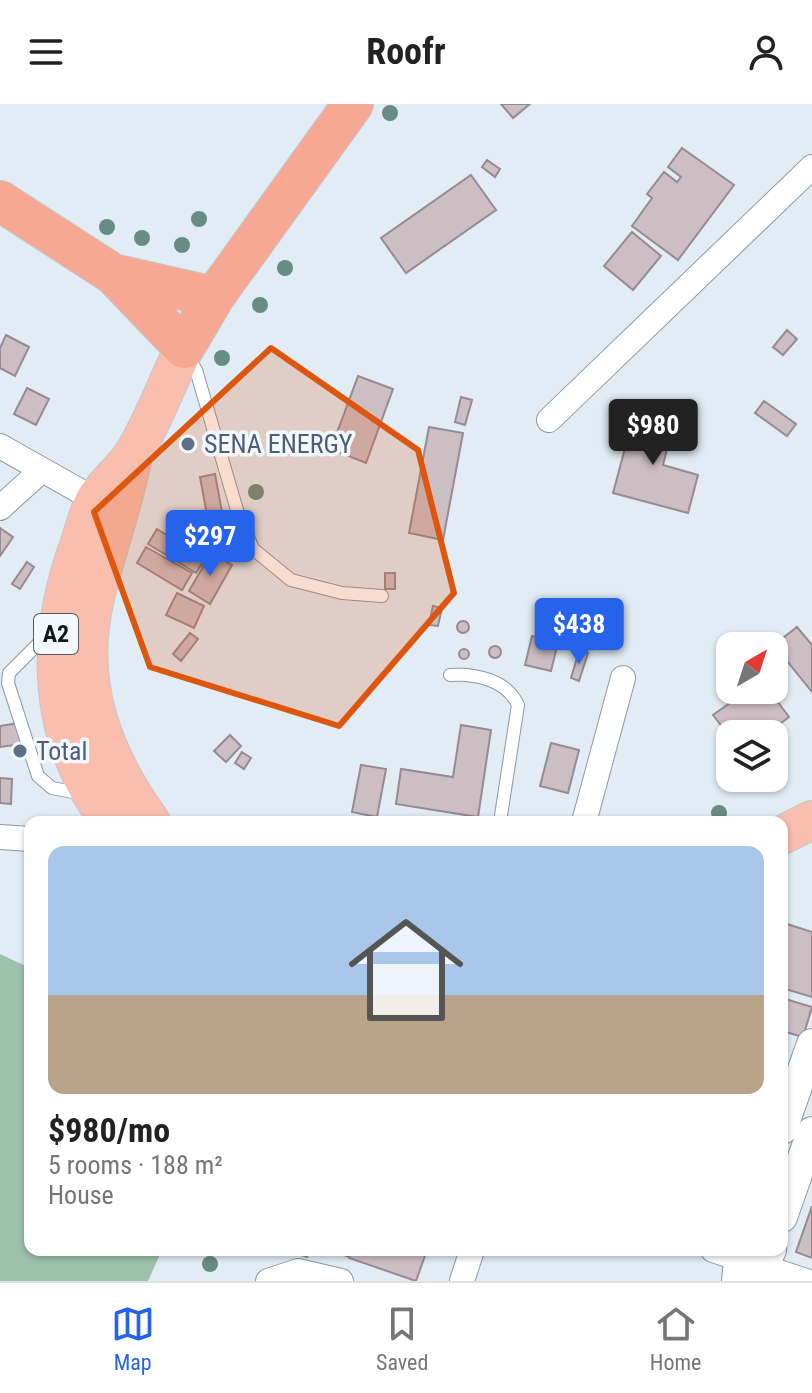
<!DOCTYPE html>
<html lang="en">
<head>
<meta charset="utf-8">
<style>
  body { margin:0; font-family:"Roboto Condensed",sans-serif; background:#f2f2f2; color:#222; height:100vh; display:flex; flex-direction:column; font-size:30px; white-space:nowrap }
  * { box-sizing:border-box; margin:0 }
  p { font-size:26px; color:#767676 }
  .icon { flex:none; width:44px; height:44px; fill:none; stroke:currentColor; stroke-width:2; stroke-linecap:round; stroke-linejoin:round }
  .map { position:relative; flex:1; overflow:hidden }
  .panel { position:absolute; left:24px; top:712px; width:764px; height:440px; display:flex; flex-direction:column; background:#fff; border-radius:16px; box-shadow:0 2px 6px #0004 }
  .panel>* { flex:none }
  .needle { width:52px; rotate:39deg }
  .fabs { position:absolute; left:716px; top:528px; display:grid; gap:16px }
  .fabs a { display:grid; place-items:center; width:72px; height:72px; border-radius:16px; background:#fff; box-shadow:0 2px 6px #0004; font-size:40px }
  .price { position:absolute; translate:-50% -68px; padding:0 18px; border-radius:8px; background:#2563eb; color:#fff; font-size:26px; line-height:52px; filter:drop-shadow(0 2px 4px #0008) }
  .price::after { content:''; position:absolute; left:50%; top:48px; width:24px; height:18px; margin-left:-12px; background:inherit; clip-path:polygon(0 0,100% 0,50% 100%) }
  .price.selected { background:#222; color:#fff }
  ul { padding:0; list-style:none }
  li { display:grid; align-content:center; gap:16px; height:424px; padding:0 24px }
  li+li { border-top:2px solid #e0e0e0 }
  li span { display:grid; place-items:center; height:248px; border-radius:16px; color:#555 }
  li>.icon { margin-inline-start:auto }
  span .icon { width:144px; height:144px; fill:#fffc; stroke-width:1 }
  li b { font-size:34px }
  header { display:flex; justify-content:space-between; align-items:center; height:104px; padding:0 24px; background:#fff; font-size:36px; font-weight:700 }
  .tab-bar { display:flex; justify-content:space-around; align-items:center; height:112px; border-top:2px solid #e0e0e0; background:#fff; font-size:22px; color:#767676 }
  .tab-bar a { display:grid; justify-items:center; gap:4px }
  .tab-bar .selected { color:#2563eb }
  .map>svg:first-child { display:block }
  .park { fill:#9dc2ac }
  .building { fill:#ccbfc4; stroke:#978a90; stroke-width:2 }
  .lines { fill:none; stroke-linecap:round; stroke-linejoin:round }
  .service-casing { stroke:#8e98a0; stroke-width:14 }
  .minor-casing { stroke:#8e98a0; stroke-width:26 }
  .tertiary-casing { stroke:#8e98a0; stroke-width:32 }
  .primary-casing { stroke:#c6c7c8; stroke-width:40 }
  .trunk-casing { stroke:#c6c7c8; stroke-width:42 }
  .service { stroke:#fff; stroke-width:12 }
  .minor { stroke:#fff; stroke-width:24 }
  .tertiary { stroke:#fff; stroke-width:30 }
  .primary { stroke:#f9beae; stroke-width:38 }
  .trunk { stroke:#f7a893; stroke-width:40 }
  .tree { fill:#678c83 }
  .marked { fill:#dd560d; fill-opacity:0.2; stroke:#dd560d; stroke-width:6; stroke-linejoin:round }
  .service-dot { fill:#5c6f8a; stroke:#f2f8fd; stroke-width:3 }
  .labels { text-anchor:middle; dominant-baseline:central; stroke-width:7; stroke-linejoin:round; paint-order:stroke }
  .shield { fill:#f2f8fd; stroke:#565a5e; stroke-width:2 }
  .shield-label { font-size:24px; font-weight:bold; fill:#13171a }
  .service-label { font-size:26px; fill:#4e5e75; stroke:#f2f8fd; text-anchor:start }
</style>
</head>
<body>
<header><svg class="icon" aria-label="menu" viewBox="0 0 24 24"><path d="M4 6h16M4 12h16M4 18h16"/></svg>Roofr<svg class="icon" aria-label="person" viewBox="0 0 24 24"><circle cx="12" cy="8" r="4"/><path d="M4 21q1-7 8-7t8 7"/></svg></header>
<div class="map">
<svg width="812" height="1177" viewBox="0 0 812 1177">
  <rect width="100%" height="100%" fill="#e1ecf4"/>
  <path class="park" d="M0,850L30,864V1146H162L148,1177H0Z"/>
  <path class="building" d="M501,0H530L513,14Z
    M682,44L734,81L678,156L632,122L652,94L647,90L664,68L677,78L681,73L668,63Z
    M487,56L500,65L495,73L482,63Z
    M471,71L496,106L406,169L381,134Z
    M632,128L661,152L633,186L604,162Z
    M787,226L797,235L783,251L773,243Z
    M6,231L29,243L15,272L0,264V244Z
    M358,272L393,285L366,359L331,345Z
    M27,284L49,295L36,321L14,310Z
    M461,293L472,296L465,321L455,318Z
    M764,297L796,320L787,332L755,309Z
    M635,307L674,317L663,361L698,371L688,409L613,389Z
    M429,323L463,329L443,436L409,429Z
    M215,370L227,435L212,438L200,373Z
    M201,410L208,438L199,440L191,413Z
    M0,424L13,433L0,452Z
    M157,425L205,455L196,469L148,440Z
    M146,443L192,469L182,486L137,459Z
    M211,449L232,461L210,500L189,487Z
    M27,458L34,463L20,485L12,480Z
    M385,469H395V485H385Z
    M177,489L204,502L194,524L166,511Z
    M433,502L442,504L438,522L429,521Z
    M457 523a6 6 0 1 1 12 0a6 6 0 1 1-12 0Z
    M797,523L812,541V588L774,541Z
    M571,525L582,528L580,536L569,534Z
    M190,529L198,535L181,557L173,550Z
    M532,532L558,538L551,567L525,561Z
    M489 548a6 6 0 1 1 12 0a6 6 0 1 1-12 0Z
    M459 550a5 5 0 1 1 10 0a5 5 0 1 1-10 0Z
    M579,547L588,549L579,577L571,574Z
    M748,586H769L789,613L767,630H730V633L713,611Z
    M19,619L22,640L0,643V622Z
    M461,621L491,626L478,713L396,700L401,665L453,673Z
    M230,631L241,642L226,658L214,647Z
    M551,639L579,646L568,689L540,682Z
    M242,648L251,654L244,665L235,659Z
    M361,661L386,665L377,713L352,708Z
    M0,674L12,675L11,700L0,699Z
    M787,820L812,828V893L782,884V836Z
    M782,894L812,903L803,933L782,927Z
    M812,1102V1154L796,1148Z
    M286,1146H309L307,1153Z
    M330,1146H351L349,1153Z
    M352,1146H427L416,1177L349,1154Z"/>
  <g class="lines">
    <defs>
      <path id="service" d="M187,251L196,266L237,406L253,445L291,476L342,489L382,492
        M48,530L9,569L8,579L38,672L52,684L83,690
        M450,571C475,569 507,576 518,601L500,718"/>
      <path id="minor" d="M549,316L812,63
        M0,342L108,403
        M0,404L42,366
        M584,718L623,574
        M0,733L30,735
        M713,1146L806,1177
        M268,1177L298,1167L341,1177
        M462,1177L472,1146"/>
      <path id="tertiary" d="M782,1025L812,940
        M782,1113L812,1028
        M737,1177L740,1146
        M756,1177L771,1146"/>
      <path id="primary" d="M132,357C122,404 106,448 95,494C75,578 102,650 151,718
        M110,718C47,634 44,538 79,441C84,427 88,409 95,396C106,379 123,366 134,349C154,316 167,279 184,244
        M782,731L812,716"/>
      <path id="trunk" d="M0,97L113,170L184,244L214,193L353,0
        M113,170L214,193"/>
    </defs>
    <use href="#service" class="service-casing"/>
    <use href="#minor" class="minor-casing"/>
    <use href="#tertiary" class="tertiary-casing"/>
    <use href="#primary" class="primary-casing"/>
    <use href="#trunk" class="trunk-casing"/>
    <use href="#service" class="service"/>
    <use href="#minor" class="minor"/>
    <use href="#tertiary" class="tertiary"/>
    <use href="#primary" class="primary"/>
    <use href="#trunk" class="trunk"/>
  </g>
  <g class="tree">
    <circle cx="390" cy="9" r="8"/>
    <circle cx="199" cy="115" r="8"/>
    <circle cx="107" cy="123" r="8"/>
    <circle cx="142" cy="134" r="8"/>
    <circle cx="182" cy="141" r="8"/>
    <circle cx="285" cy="164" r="8"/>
    <circle cx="260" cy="201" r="8"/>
    <circle cx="222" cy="254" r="8"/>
    <circle cx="256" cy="388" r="8"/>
    <circle cx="719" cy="709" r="8"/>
    <circle cx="210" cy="1160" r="8"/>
  </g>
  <path class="marked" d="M271,244L418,346L454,489L339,622L150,563L94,408Z"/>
  <g class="service-dot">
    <circle cx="188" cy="340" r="8"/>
    <circle cx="20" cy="647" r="8"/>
  </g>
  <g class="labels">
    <rect class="shield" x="34" y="510" width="44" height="40" rx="6"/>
    <g class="shield-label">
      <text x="56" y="530">A2</text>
    </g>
    <g class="service-label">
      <text x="204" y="340">SENA ENERGY</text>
      <text x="36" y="647">Total</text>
    </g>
  </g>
</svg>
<div class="fabs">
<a><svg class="needle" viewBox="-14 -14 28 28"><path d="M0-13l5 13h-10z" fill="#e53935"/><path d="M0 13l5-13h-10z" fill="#767676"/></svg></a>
<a><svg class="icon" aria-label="layers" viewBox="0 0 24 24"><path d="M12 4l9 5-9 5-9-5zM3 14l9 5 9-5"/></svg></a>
</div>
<b class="price selected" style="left:653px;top:363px">$980</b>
<b class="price" style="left:210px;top:474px">$297</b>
<b class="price" style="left:579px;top:562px">$438</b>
<section class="panel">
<ul>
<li><span style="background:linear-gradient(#a9c7e8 60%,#b9a48a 0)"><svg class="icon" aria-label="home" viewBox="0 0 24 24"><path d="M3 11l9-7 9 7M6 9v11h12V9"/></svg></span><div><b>$980/mo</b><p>5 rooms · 188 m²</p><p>House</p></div></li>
</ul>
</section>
</div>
<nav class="tab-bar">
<a class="selected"><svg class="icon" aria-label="map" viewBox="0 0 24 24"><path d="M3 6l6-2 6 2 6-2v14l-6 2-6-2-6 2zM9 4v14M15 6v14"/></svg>Map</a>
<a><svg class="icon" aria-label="saved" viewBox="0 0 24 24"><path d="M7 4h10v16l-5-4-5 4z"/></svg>Saved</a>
<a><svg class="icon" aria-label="home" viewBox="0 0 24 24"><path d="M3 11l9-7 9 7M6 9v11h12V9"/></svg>Home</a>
</nav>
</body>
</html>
